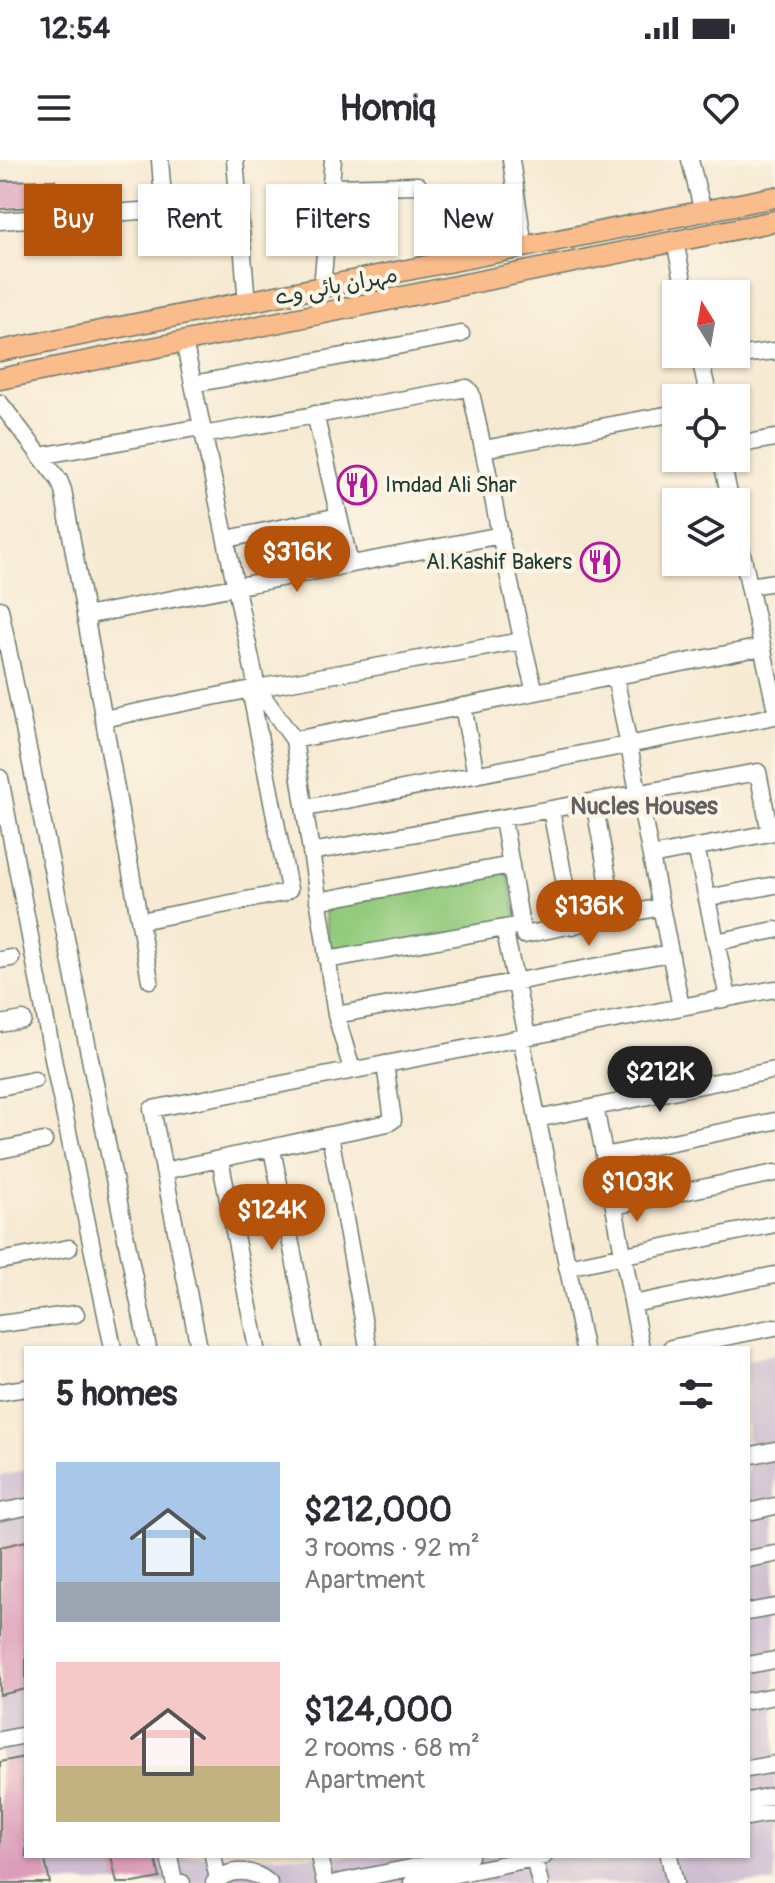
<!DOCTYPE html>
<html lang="en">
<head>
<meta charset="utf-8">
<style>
  body { margin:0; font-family:Pangolin,"Playpen Sans Arabic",sans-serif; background:#f2f2f3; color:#2b2b33; height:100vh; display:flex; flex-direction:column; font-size:30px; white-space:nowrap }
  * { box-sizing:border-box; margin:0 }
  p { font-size:26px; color:#7c7c81 }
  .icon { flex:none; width:44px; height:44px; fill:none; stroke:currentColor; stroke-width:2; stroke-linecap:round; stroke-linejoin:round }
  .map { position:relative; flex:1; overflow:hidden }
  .panel { position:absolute; left:24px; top:1186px; width:726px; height:512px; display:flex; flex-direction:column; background:#fff; border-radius:0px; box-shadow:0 2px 6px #0004 }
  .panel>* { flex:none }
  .guide { position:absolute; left:24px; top:24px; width:728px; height:72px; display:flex; gap:16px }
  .needle { width:52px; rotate:349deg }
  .buttons { position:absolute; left:662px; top:120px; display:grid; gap:16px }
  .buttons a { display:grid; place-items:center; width:88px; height:88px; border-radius:0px; background:#fff; box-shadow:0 2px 6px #0004; font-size:40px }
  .price { position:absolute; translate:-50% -68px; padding:0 18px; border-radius:28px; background:#b45309; color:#fff; font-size:26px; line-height:52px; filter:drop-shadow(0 2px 4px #0008) }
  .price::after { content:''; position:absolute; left:50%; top:48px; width:24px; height:18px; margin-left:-12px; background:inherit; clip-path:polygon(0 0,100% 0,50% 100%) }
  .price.active { background:#222; color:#fff }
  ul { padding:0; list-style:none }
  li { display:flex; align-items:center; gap:24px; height:200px; padding:0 32px }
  li span { display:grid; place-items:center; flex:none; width:224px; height:160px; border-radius:0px; color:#555 }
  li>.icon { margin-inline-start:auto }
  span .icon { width:96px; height:96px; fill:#fffc; stroke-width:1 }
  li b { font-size:34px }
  h2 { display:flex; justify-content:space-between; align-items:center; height:96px; padding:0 32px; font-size:34px }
  .tag { padding:0 28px; border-radius:0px; background:#fff; box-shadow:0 2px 6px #0004; font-size:28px; line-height:72px }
  .tag.active { background:#b45309; color:#fff }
  .status { display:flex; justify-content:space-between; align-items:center; height:56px; padding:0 40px; background:#fff; direction:ltr }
  .status svg { height:22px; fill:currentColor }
  header { display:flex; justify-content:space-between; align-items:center; height:104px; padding:0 32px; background:#fff; font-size:36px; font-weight:700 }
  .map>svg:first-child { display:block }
  .industrial { fill:#cebed1 }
  .green { fill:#93cb7d; stroke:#598458; stroke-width:2 }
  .building { fill:#dc9dba }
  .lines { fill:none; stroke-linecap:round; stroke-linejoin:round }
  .minor-casing { stroke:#6b7a6c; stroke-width:19 }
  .major-casing { stroke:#6b7a6c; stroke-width:23 }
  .minor { stroke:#fff; stroke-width:16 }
  .major { stroke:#fabc8b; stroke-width:20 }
  .labels { text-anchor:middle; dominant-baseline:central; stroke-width:8; stroke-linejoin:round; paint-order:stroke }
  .street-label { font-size:22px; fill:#1f3d34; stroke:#fcf5e5 }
  .poi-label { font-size:22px; fill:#1f3d34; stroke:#fcf5e5; text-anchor:start }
  .neighbourhood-label { font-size:24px; font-weight:bold; fill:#615f63; stroke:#fcf5e5 }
</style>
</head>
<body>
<div class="status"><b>12:54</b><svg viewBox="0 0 49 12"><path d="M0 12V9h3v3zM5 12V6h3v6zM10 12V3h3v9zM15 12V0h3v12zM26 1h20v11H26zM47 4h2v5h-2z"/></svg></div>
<header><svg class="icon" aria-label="menu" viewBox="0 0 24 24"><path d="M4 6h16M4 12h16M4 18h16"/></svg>Homiq<svg class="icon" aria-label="heart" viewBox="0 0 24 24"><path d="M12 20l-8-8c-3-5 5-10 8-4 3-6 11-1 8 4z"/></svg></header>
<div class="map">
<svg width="775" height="1723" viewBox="0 0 775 1723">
  <rect width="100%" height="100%" fill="#fcf5e5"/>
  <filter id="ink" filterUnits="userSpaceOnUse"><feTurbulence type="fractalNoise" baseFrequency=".0125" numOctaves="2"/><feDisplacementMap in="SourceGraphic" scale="16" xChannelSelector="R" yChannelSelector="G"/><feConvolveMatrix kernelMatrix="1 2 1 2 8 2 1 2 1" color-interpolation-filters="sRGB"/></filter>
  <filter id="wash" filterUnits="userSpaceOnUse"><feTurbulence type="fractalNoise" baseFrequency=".006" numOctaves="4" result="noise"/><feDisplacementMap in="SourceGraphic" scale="32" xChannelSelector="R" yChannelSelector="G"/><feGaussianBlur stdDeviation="1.8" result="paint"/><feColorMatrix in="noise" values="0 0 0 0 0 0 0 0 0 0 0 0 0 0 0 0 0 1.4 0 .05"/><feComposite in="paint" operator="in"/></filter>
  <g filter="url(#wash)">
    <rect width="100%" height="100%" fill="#f7ead3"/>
    <path class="industrial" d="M775,1194V1723H0V1316L26,1310V1696H748V1200Z"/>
    <path class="green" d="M507,710L518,763L331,794L324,747Z"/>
    <g id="blocks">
      <path class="building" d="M55,20V46L0,49V21Z
        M26,1381V1529L0,1535V1387Z
        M24,1597L26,1696H44L50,1723H0V1602Z
        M111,1696H155L160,1718L134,1723H117Z"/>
    </g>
  </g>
  <g filter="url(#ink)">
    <use href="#blocks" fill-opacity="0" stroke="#6b7a6c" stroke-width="2"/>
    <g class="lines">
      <defs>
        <path id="minor" d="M160,0L164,50
          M235,0L247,143
          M511,0L524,87
          M690,0L703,52
          M331,27L418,25
          M0,61L238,44
          M675,82L686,134
          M322,128L333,0
          M184,181L257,528L294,580L336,855L352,910
          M699,194L709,238
          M700,200L775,191
          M193,224L461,174
          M0,243L59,320L63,330L150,820
          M315,254L350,404
          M203,275L467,228L471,233C494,333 509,434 535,532
          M736,285L775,278
          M484,289L676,253
          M40,296L201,267
          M721,298L731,342
          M736,365L775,546
          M227,379L339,356
          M749,426L775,422
          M0,449L148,1188
          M85,456L501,375
          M615,516L681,847
          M463,546L476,615
          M103,559L257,528L521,481
          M294,580L762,487
          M0,618L55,909L113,1188
          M594,642L615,757
          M306,648L775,556
          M551,650L573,766
          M696,687L728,838
          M311,692L758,612L770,673L651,696
          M707,738L775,725
          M318,741L511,705
          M140,761L283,733L289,729L250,529
          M521,765L524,775L661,747
          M504,768L527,876
          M716,782L775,770
          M0,800L11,798
          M327,800L521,765L503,659
          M336,855L670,793
          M0,864L23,860
          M521,878L584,1188
          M0,927L34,920
          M595,947L641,1188
          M537,959L775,910
          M330,975L388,963L393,960L385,904
          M272,989L312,1188
          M0,990L44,981
          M604,996L775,961
          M220,999L257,1188
          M164,1011L330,975L368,1187
          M614,1046L775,1013
          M0,1101L69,1088
          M567,1107L775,1064
          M633,1144L775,1115
          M0,1164L76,1154
          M199,1188L152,949L775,829
          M671,1188L775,1167
          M0,1232L26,1228
          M748,1296L775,1290
          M0,1352L26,1347
          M748,1352L775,1346
          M748,1399L775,1394
          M748,1452L775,1447
          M748,1505L775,1500
          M748,1541L775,1536
          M0,1580L26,1575
          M748,1609L775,1604
          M748,1641L775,1635
          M748,1657L775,1652
          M169,1696L174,1721L182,1723
          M213,1696L218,1719
          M319,1696L325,1723
          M669,1696L675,1723
          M534,1698L540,1723
          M214,1723C230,1707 253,1709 269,1723
          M336,1723L470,1696
          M412,1723L544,1696"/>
        <path id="major" d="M0,191L775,37
          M0,219L775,61"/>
      </defs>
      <use href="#minor" class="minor-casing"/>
      <use href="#major" class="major-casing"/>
      <use href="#minor" class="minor"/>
      <use href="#major" class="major"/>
    </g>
  </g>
  <defs>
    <symbol id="restaurant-ring" viewBox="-11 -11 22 22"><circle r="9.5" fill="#fcf5e5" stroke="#b5179e" stroke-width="1.5"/><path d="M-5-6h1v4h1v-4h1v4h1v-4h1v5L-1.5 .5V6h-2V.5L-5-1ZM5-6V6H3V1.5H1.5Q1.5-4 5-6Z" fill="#b5179e"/></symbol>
  </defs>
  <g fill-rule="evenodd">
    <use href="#restaurant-ring" x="335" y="303" width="44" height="44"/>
    <use href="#restaurant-ring" x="578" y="380" width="44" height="44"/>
  </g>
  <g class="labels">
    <g class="street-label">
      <text transform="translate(336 126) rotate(-11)">مہران ہائی وے</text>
    </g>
    <g class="poi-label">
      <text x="385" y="325">Imdad Ali Shar</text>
      <text x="572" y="402" text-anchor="end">Al.Kashif Bakers</text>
    </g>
    <g class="neighbourhood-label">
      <text x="644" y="646">Nucles Houses</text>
    </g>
  </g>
</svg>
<div class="buttons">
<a><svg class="needle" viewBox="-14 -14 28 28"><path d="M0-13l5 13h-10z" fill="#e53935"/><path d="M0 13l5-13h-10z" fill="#7c7c81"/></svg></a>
<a><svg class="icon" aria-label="locate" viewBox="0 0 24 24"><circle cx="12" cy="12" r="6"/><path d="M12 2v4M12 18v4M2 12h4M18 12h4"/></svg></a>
<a><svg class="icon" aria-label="layers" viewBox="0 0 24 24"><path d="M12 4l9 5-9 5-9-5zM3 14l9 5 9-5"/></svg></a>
</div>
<b class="price" style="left:297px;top:434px">$316K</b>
<b class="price" style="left:589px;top:788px">$136K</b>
<b class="price active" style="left:660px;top:954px">$212K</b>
<b class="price" style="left:637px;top:1064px">$103K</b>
<b class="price" style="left:272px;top:1092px">$124K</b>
<div class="guide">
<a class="tag active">Buy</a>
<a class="tag">Rent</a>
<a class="tag">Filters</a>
<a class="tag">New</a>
</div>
<section class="panel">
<h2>5 homes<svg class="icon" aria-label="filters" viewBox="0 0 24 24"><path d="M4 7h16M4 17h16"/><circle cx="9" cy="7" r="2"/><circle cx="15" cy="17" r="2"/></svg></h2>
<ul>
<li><span style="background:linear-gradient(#a9c7e8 75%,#9aa5b1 0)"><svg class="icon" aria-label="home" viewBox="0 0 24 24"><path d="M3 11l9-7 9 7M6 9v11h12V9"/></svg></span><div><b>$212,000</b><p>3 rooms · 92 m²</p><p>Apartment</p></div></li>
<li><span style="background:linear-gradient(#f6c9c9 65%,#c2b280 0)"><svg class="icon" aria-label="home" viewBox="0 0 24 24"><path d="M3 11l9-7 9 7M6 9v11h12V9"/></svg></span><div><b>$124,000</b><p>2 rooms · 68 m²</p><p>Apartment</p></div></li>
</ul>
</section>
</div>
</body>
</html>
